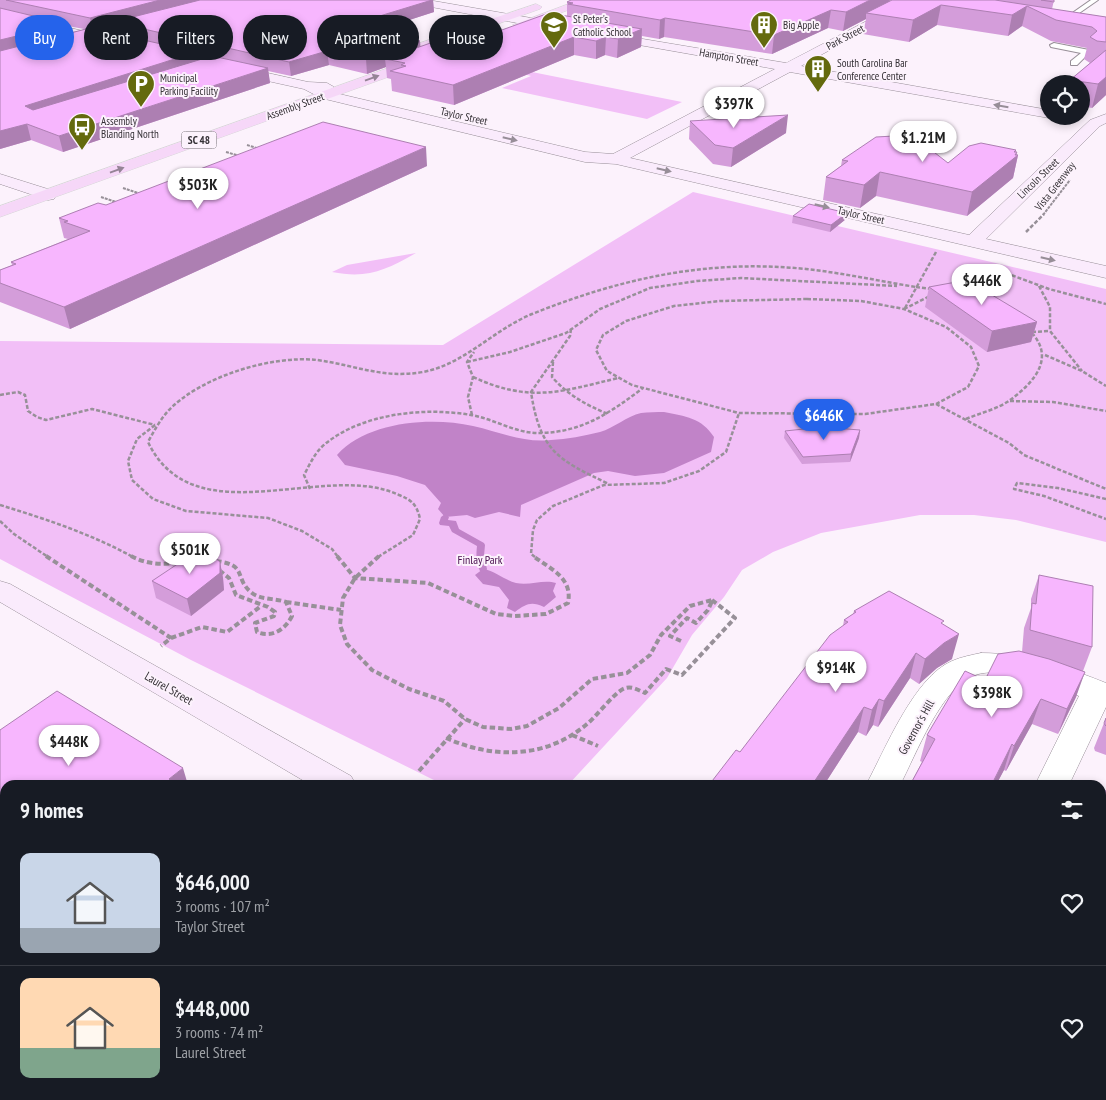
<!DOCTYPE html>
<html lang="en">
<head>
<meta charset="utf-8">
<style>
  body { margin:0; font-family:"PT Sans Narrow",sans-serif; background:#242831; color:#f1f3f6; height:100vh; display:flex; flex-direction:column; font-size:19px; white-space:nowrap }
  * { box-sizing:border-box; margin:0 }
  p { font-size:16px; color:#9ea1a6 }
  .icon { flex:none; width:28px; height:28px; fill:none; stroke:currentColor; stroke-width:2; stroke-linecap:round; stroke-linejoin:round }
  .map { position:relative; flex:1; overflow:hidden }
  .drawer { position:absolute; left:0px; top:780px; width:1106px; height:320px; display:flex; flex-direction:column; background:#171b24; border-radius:15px 15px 0 0; box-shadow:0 2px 8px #0003 }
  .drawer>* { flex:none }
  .top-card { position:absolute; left:15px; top:15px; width:500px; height:45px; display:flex; gap:10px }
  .fabs { position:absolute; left:1040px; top:75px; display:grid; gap:10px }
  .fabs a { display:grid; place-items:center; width:50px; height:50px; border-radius:50%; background:#171b24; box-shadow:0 2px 8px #0003; font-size:25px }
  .price { position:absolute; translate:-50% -42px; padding:0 11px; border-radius:18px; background:#fff; color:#222; font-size:16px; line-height:32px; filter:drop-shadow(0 1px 2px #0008) }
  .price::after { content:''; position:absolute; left:50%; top:30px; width:15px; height:11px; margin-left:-8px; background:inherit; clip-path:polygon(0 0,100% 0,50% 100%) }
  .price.selected { background:#2563eb; color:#fff }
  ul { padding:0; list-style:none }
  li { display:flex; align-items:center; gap:15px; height:125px; padding:0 20px }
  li+li { border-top:1px solid #363941 }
  li span { display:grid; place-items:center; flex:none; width:140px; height:100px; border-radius:10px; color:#555 }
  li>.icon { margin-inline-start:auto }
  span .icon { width:60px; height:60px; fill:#fffc; stroke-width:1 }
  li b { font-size:21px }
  h2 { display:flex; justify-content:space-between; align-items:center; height:60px; padding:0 20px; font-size:21px }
  .pill { padding:0 18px; border-radius:22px; background:#171b24; box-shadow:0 2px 8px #0003; font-size:18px; line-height:45px }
  .pill.selected { background:#2563eb; color:#fff }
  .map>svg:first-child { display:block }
  .green { fill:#f2bff7 }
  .water { fill:#c183c8 }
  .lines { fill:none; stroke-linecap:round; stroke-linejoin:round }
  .stream { fill:#c183c8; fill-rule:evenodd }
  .lane-casing { stroke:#988f98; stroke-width:2 }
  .street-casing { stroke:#988f98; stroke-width:1 }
  .secondary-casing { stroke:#988f98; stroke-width:1 }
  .primary-casing { stroke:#d6d6d7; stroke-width:1 }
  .path-far3 { stroke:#979098; stroke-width:2; stroke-dasharray:3 1; stroke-linecap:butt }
  .path-far2 { stroke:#979098; stroke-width:2.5; stroke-dasharray:4 2; stroke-linecap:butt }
  .path-far1 { stroke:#979098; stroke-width:4; stroke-dasharray:5.5 3; stroke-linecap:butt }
  .path { stroke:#979098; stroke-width:4.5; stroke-dasharray:7 4; stroke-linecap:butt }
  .lane { fill:#fff; fill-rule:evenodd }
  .street { fill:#fff; fill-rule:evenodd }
  .secondary { fill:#faebfc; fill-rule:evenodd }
  .primary { fill:#f6d7f8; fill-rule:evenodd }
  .wall { fill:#d49dda; fill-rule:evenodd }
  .shaded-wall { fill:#ad7fb2 }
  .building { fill:#f7b6fe; stroke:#ad7fb2 }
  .oneway { fill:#958496 }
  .oneway2 { fill:#978e98 }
  .labels { text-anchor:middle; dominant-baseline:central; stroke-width:4; stroke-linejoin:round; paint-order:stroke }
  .far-poi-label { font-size:11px; fill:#343035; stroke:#fcf2fc; text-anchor:start }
  .far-street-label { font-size:11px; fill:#343035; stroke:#fcf2fc }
  .shield { fill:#fcf2fc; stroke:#706a71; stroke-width:1 }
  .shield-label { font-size:11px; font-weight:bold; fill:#343035 }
  .park-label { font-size:12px; fill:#4a1050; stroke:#fcf2fc }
  .street-label { font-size:12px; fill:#343035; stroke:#fcf2fc }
</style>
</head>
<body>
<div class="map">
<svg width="1106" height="1100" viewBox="0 0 1106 1100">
  <rect width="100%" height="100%" fill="#fcf2fc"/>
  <path class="green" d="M522,70L682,102L647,119L502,88L531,76L516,72Z
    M693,192L1106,289V542L1016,520L974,515H920L821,533L773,552L742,570L724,597L692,635L667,678L568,785H444L191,660L0,559V341L443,345Z
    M416,253C386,270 368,279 332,272L347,265Z"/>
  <path class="water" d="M664,412C685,416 702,418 714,437L711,452L664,473L635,476L608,471L594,473L521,505L520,517L499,512L475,518L467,515L445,517L438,509L441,503L425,485L397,476L345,465L337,455C368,421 431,417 473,426C500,432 523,443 551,440C567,439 584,436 600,432C614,428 627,416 641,413C648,412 657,412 664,412Z
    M483,569C496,571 504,580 516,583C530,586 543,579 556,583L553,591L556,597L544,607C531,601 526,604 515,612L507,608L509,600L499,587L483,584L475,575Z"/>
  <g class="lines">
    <path class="stream" d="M445,514L449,517L448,520L456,521L459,529L484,543L485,545L484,556L487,569L486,571H480C476,563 476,555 477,546L452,532L449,526L440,525L439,523L441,517Z"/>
    <defs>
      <path id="lane" d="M1091,0H1098L1062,25H1058V23Z
        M1054,43L1089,50L1090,52L1077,65H1071V61L1081,53L1051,47L1050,45Z"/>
      <path id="street" d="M981,653C1025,653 1066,667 1106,683V707L1069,785H1035L1079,696C1051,685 1005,665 975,675C941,687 916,755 900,785H866C885,750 914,677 952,661C961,657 972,655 981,653Z
        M1101,924L1106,926V961L1101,959Z"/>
      <path id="secondary" d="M405,0H428L560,23L566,27L560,31L410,3Z
        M907,0H920L801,66L1049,110V116L1054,117L1049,118L790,72L630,158L969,235L1090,120L1106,114V123L1100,126L986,239L1106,266V278L616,164L585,162L321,98L304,89L227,72L225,69L232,65L308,82L327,83L334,87L328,91L331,92L585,152L613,154L775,69L605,39L599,35L601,32L786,63Z
        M0,12L114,38L116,41L110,45L0,18Z
        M0,174L54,191L56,195L54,199L48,200L0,184Z
        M0,581L10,584L351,776L356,785H311L0,602Z
        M128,1095H175L173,1100H126Z
        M856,1095H907L909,1100H858Z"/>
      <path id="primary" d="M579,0H595L523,27H515L513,25Z
        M536,4L542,7L540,9L410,55H402L400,52L402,49Z
        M422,56L427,57L428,60L427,63L0,217V206Z"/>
    </defs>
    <use href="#lane" class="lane-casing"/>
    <use href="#street" class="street-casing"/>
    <use href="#secondary" class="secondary-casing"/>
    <use href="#primary" class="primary-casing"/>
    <path class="path-far3" d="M247,145L260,149
      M226,152L240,156
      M123,188L141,194
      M101,197L119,203
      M1043,215L1070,180"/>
    <path class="path-far2" d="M1026,232L1044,214
      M995,269L1049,289L1106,304
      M956,283L988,266
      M1039,286L1050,307V331L1082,371
      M916,287L932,289
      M807,299L861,301L904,309L946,327L971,347L979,366L968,387L936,404L865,414L739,413L632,385L607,371L596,350L603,335L626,321L674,306L720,301Z
      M905,308L936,252
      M904,309L930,296
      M571,329L570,336L531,392C540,451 558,460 609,484
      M1032,332L1050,331
      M1045,355L1082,371L1106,386
      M467,362L510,352L566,333L600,309L650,288L697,281L741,278L897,286
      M553,362L552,377C568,395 586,405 608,414
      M473,377C530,403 560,392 618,378
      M0,395L18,392L25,395L28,411L37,417L46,420L92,409L155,425
      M1010,401L1053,402L1106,411
      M936,404L1009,443L1024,455L1106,489
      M472,415L468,397L473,377L467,362L474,352
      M966,419C980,413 998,409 1010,400C1035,382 1056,357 1030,331
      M155,425L137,439L128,461L132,480L153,499L186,511L268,518L302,531L332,549L338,557
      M310,489L304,475C310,464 315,452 325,444C363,413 425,407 471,415C495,419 516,434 541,433C583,432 611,412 643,388
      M1106,499L1058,488L1017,483L1014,489L1044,496L1106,519
      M0,505C46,519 91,534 133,557
      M0,521L14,534L48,557
      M378,557L413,535L420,519C417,505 412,500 399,495C325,460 194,538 148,442C154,431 160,420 168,411C200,377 271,355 317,360C355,365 382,379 423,372C465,364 493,330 532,314C622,278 708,259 806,269C843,273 879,281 916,287
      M535,557L531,554L533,530L537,520L553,506L604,485L664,483L699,471L726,452L739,413"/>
    <path class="path-far1" d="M46,556L171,638L161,646
      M131,556C148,565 164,565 183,562
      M337,556L355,578L428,583L496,614L515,616L546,614L568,603C573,578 551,569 533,556
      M379,556L355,578L343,598L340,625L347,644L372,670L409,689L444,701L465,719L483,727L511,729L527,726L559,708L592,679L627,673L650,655L661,635L690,606L712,600
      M216,561C249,565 233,578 252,593C261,600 275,598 286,602L292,616C285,630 272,638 257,632L255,623L274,616L275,612L268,607L236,595L229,578L219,570
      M286,602L341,610
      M171,638L202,627L227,632L261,606
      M681,641L670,636L687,618L696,623L708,610L712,601
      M572,735L598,746
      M446,738C493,759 546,759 587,724C598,715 612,695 623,689C631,685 638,690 645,693L666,669L682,675L735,618L712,600
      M419,771L465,719"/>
    <path class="path" d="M540,1095L546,1100
      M339,1100L343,1095"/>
    <use href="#lane" class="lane"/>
    <use href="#street" class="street"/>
    <use href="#secondary" class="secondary"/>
    <use href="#primary" class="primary"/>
  </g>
  <path class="wall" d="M0,0H433L434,12L374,31L420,41V46L463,44L567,16V2L889,1L892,0H1054L1052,9L1106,17V95L1092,108L1081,106V84H1069L1070,80L1090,63L1084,59L1087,48L1051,41L1022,26L1008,36L937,25L909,42L863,34L866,19L843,31L828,28L772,54L664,37L659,39L642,36L641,47L617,58L605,55L596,59L574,55L454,105L392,91L391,79L387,78L386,67L367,74L329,65L291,76L268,71L270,83L63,152L31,140L0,149ZM68,26L84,29H86L69,33ZM114,26L115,34L97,30L108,27ZM197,55L208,57L198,60Z
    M690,121L786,133L731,167L713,164L689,139Z
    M1015,152L1017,155H1018L1013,178L967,216L876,196L860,208L823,200L826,177L841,166L842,160L948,163Z
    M427,166L70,329L0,302V270L12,265L11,262L68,239L64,238L59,218L106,205Z
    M847,213L846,219L830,232L792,223L793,216Z
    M929,287L1037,322L1031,342L987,352L925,307Z
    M860,430L859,438L850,462L802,464L784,438L785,431Z
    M220,562L223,578L224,590L191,616L156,598L152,581Z
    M1039,575L1092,647L1083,671L1076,697L1058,734L1032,724L1006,771L1004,770L996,785H910L922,762L920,761L927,735L985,680L1022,652L1024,628L1031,608V599Z
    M854,611L943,625L952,659L937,668L919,684L910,678L878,727L873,725L866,736L858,732L824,785H709L740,752L843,626L844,620L853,614Z
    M1106,718V755L1095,751L1094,748Z
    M1101,789L1106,791V790V924L1101,923Z
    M1106,976V1098L1101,1095V986Z"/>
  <path class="shaded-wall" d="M160,0H212L113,22L114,26L93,31L90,18Z
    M432,0H433L434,12L348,40L347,26Z
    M870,0H890L888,7L866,13V19L843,31L846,12Z
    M941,5L937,25L909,42L913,20Z
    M1027,6L1022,26L1008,36L1012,15Z
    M831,10L828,28L772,54L774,35Z
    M665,18L664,37L659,39L660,20Z
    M67,24L70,37L0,55V40Z
    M642,29L641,47L617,58L618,39Z
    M574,37V55L454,105L453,85Z
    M606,37L605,55L596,59V41Z
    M420,41L421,54L385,59L386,67L367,74L366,59Z
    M327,51L329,65L291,76L289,62Z
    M197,52L199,67L29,121L25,106Z
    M268,68L270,83L63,152L59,136Z
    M1106,77V95L1092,108L1098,84Z
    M788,115L786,133L731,167L733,148Z
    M27,124L31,140L0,149V131Z
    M426,147L427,166L70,329L64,307Z
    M1016,150L1014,159L1015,155L1017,152L1016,157L1018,155L1013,178L967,216L972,192Z
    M880,172L876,196L860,208L864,185Z
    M847,213L846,219L830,232L831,225Z
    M1037,322L1031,342L987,352L992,331Z
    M860,430L859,438L850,462L851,454Z
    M220,562L223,578L224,590L191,616L187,599Z
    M959,634L952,659L937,668L919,684L925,659L944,643Z
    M916,653L910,678L878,727L884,701Z
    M1085,672L1076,697L1058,734L1067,709Z
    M879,699L873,725L866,736L872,710Z
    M1041,699L1032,724L1006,771L1014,746Z
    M864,707L858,732L824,785H812Z
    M1012,744L1004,770L996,785H992Z
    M183,768L188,785H170L169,779Z
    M5,1034V1078L0,1082V1039Z"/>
  <path class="building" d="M6,0H160L90,18Z
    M200,0H432L347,26L420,41L366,59L327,51L289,62L113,22Z
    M571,0H870L846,12L831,10L774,35L665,18L660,20L568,4L573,3L567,2Z
    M892,0H995L1106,17V42L1097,41L1090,37L1097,31L1092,27L1056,20L1027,6L1012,15L941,5L913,20L866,13Z
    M1041,0H1054V2Z
    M0,8L67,24L0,40Z
    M549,13L642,29L618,39L606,37L596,41L574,37L453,85L390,71L406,66L401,65L405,63L385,59L439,40L463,44Z
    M90,28L197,52L25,106L33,110L212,56L268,68L59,136L27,124L0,131V51Z
    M1106,50V77L1098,84L1070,80Z
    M788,115L733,148L715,145L690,121Z
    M323,122L426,147L64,307L0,283V270L16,264L11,262L90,231L64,222L68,221L59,218L98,203L106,205Z
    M912,135L948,163L969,146L981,143L1016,150L1014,152H1017L1015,155H1018L972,192L880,172L864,185L826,177L848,161L842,160L876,137Z
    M809,204L847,213L831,225L793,216Z
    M967,280L1037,322L992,331L929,287Z
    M822,427L860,430L851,454L803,457L785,431Z
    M198,555L214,557L220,562V573L187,599L152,581L188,557Z
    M1039,575L1093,586L1092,647L1030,630L1032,603L1036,604Z
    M889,591L944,621L941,623L959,634L944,643L925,659L916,653L884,701L879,699L872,710L864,707L812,785H709L736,750L740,752L830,635L848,622L844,620L856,612L854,611Z
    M1019,651L1049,659L1085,672L1067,709L1041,699L1014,746L1012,744L992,784L995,785H910L935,739L927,735L965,671L985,680L998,654Z
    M57,691L183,768L169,779L178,785H5V1034L0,1039V730Z
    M1106,718V726L1105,725L1104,723Z
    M1101,789L1106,791V899L1103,898L1102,902Z
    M1106,977V1065L1101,1063V990Z"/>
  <defs><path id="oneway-solid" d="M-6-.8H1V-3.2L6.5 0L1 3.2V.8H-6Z" transform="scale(1.25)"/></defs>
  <g class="oneway">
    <use href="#oneway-solid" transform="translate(372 78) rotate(-20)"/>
    <use href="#oneway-solid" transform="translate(117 170) rotate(-20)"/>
  </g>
  <g class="oneway2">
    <use href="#oneway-solid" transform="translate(1001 106) rotate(-170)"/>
    <use href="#oneway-solid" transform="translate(510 139) rotate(13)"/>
    <use href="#oneway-solid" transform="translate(664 170) rotate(13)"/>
    <use href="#oneway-solid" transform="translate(822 206) rotate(13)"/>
    <use href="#oneway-solid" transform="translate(1048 259) rotate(13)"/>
  </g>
  <defs>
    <symbol id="school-pin" viewBox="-11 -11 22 30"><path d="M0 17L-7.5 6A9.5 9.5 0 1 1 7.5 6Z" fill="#646a0d" stroke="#fcf2fc"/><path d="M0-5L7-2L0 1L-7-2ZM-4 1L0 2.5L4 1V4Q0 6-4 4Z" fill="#fff"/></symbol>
    <symbol id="building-pin" viewBox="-11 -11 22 30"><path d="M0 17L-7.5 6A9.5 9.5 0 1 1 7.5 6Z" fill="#646a0d" stroke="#fcf2fc"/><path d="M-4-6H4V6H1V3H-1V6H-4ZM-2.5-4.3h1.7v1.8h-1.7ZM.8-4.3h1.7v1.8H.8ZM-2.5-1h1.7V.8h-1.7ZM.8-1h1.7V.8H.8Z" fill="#fff"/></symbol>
    <symbol id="parking-pin" viewBox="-11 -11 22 30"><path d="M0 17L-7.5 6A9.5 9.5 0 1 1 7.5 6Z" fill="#646a0d" stroke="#fcf2fc"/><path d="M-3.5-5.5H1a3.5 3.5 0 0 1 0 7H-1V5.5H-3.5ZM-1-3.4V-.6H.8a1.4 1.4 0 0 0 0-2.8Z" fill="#fff"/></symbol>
    <symbol id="bus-pin" viewBox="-11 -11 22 30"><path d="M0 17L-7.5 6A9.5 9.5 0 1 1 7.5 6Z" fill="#646a0d" stroke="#fcf2fc"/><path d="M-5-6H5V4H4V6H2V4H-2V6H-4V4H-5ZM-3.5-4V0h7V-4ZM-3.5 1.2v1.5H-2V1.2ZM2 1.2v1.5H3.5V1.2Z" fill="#fff"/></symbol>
  </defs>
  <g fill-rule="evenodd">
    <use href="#school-pin" x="538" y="9" width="32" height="43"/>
    <use href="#building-pin" x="748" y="9" width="32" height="43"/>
    <use href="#building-pin" x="802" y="53" width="32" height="43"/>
    <use href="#parking-pin" x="125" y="68" width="32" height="43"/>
    <use href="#bus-pin" x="66" y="111" width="32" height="43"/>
  </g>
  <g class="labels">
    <g class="far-poi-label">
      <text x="573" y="19">St Peter's<tspan x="573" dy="13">Catholic School</tspan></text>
      <text x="783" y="25">Big Apple</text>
      <text x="837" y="63">South Carolina Bar<tspan x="837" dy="13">Conference Center</tspan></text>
      <text x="160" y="78">Municipal<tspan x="160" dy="13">Parking Facility</tspan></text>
      <text x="101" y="121">Assembly<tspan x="101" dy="13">Blanding North</tspan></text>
    </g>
    <g class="far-street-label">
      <text transform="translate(845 37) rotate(-28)">Park Street</text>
      <text transform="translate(729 57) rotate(10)">Hampton Street</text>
      <text transform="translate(295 106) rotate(-20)">Assembly Street</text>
      <text transform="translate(464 116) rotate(13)">Taylor Street</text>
      <text transform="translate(1038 178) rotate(-44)">Lincoln Street</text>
      <text transform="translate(1055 186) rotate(-52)">Vista Greenway</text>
      <text transform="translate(861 215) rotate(13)">Taylor Street</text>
    </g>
    <rect class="shield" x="181.5" y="131.5" width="35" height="17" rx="4"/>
    <g class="shield-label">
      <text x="199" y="140">SC 48</text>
    </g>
    <g class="park-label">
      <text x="480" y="559">Finlay Park</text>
    </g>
    <g class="street-label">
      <text transform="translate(169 688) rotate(30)">Laurel Street</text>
      <text transform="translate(916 727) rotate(-61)">Governor's Hill</text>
    </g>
  </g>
</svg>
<div class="fabs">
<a><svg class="icon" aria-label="locate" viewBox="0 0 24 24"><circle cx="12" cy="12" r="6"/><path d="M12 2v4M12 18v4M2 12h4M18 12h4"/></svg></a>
</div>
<b class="price" style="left:734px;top:129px">$397K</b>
<b class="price" style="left:923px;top:163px">$1.21M</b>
<b class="price" style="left:198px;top:210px">$503K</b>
<b class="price" style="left:982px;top:306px">$446K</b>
<b class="price selected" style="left:824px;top:441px">$646K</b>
<b class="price" style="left:190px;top:575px">$501K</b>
<b class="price" style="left:836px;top:693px">$914K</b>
<b class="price" style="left:992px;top:718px">$398K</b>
<b class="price" style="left:69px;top:767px">$448K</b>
<div class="top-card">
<a class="pill selected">Buy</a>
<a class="pill">Rent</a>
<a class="pill">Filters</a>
<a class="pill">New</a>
<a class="pill">Apartment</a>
<a class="pill">House</a>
</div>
<section class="drawer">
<h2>9 homes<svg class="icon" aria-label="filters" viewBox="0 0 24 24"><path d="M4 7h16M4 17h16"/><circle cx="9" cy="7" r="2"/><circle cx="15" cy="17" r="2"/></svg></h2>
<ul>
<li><span style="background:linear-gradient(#c9d6e8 75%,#9aa5b1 0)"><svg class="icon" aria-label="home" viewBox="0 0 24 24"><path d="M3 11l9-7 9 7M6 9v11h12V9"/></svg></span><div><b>$646,000</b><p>3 rooms · 107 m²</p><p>Taylor Street</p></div><svg class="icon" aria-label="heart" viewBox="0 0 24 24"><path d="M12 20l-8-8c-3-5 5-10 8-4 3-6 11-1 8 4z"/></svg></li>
<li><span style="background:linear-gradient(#ffd9b3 70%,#7fa58c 0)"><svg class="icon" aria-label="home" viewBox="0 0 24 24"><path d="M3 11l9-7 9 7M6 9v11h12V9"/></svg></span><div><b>$448,000</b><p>3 rooms · 74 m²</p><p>Laurel Street</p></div><svg class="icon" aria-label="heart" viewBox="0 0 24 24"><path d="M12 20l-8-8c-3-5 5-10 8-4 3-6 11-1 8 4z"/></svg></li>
</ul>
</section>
</div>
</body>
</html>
